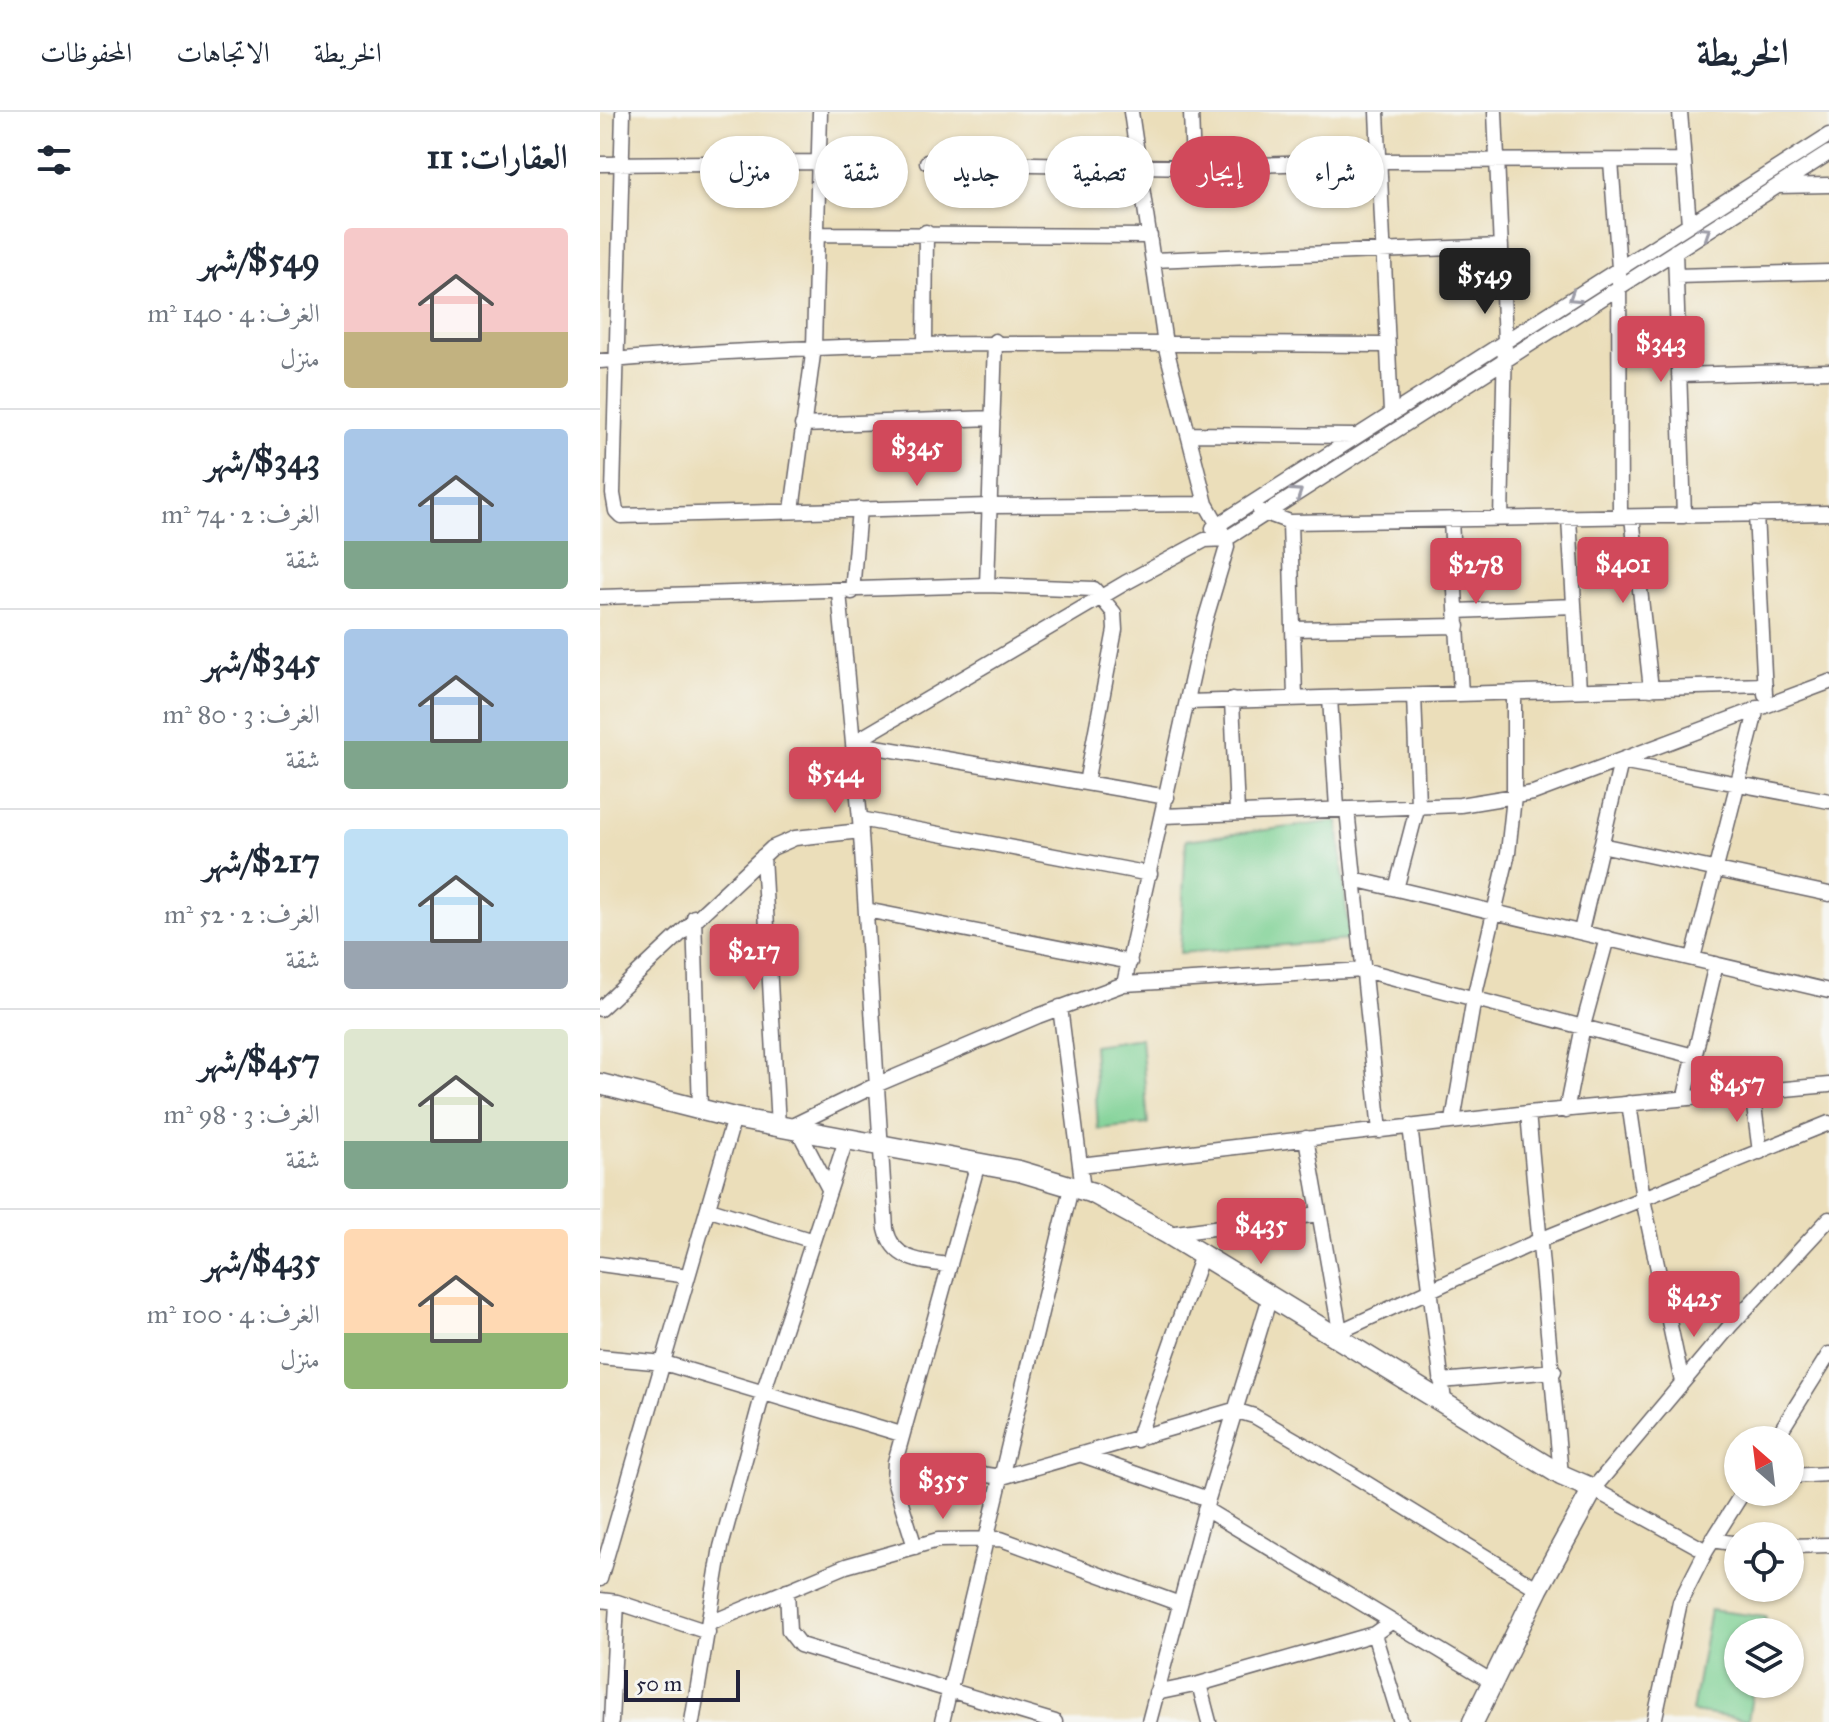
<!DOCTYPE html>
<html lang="ar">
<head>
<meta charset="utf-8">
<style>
  body { margin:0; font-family:"IM FELL Great Primer",Amiri,serif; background:#f2f2f3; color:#1f2937; direction:rtl; height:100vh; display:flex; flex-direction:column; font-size:30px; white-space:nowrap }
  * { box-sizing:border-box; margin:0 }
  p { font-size:26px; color:#747a83 }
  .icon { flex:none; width:44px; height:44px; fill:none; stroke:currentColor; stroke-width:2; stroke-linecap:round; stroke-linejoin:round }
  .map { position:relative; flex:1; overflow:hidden; direction:ltr }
  .sheet { display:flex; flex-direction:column; background:#fff; width:600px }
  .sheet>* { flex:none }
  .banner { position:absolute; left:24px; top:24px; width:760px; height:72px; direction:rtl; display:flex; gap:16px }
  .needle { width:52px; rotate:332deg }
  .buttons { position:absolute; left:1124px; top:1314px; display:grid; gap:16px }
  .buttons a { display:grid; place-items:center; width:80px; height:80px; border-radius:50%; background:#fff; box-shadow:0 2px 6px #0004; font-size:40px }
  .scale { position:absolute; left:24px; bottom:20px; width:116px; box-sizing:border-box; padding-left:8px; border:4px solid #22223b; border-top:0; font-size:22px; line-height:28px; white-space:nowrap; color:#22223b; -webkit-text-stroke:6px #f6f6f2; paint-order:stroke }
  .price { position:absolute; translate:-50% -68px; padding:0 18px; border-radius:8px; background:#d1495b; color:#fff; font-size:26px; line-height:52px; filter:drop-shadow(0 2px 4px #0008) }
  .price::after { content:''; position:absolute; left:50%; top:48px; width:24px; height:18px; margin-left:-12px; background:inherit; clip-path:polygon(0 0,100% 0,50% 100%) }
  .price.active { background:#222; color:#fff }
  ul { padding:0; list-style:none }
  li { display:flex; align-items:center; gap:24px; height:200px; padding:0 32px }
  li+li { border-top:2px solid #e0e1e3 }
  li span { display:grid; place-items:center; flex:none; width:224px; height:160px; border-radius:8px; color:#555 }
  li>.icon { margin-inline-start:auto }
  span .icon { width:96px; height:96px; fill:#fffc; stroke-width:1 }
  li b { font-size:34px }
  h2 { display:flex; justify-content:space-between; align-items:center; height:96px; padding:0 32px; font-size:34px }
  .tag { padding:0 28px; border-radius:36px; background:#fff; box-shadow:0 2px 6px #0004; font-size:28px; line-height:72px }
  .tag.active { background:#d1495b; color:#fff }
  header { display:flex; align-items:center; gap:48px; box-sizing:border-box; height:112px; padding:0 40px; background:#fff; border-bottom:2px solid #e0e1e3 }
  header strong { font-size:38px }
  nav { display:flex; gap:44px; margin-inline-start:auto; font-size:28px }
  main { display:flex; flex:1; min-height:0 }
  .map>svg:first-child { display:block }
  .green { fill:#7cd093; stroke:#4f7967; stroke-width:2 }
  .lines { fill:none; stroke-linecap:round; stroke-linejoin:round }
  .street-casing { stroke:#686467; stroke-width:17 }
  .secondary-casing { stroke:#686467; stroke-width:23 }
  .street { stroke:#fff; stroke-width:14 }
  .secondary { stroke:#fff; stroke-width:20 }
  .oneway { stroke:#9c9ca7 }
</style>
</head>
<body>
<header>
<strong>الخريطة</strong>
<nav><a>الخريطة</a><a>الاتجاهات</a><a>المحفوظات</a></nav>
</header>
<main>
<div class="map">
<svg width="1229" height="1610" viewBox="0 0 1229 1610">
  <rect width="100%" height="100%" fill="#f6f6f2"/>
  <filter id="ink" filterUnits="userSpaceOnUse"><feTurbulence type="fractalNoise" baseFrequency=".0125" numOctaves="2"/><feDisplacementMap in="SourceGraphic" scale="16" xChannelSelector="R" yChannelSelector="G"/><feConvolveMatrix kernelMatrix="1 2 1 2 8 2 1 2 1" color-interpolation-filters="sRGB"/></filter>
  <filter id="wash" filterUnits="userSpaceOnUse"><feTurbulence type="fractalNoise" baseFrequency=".006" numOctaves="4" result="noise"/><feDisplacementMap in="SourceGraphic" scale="32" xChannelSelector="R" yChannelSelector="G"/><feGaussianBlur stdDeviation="1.8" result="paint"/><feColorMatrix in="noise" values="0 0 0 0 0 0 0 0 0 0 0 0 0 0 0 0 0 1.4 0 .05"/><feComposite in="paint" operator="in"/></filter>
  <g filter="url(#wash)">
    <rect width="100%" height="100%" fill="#ebdeba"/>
    <path class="green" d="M738,709L749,828L580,841L586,728Z
      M541,926L548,1012L498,1017L493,933Z
      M1110,1498L1166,1505L1163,1520H1138V1572H1154L1148,1608L1092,1600Z"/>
  </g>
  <g filter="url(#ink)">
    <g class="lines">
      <defs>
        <path id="street" d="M23,0L13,382L16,399L21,404L390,394L606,392
          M591,0L593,55
          M777,0L791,301
          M895,0L905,229L901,407
          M1080,0L1089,112
          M1011,49L1019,156L1020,404
          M327,50L593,55L777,49L1083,48
          M0,52L221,50
          M1177,74L1229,73
          M217,122L550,124
          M1075,139L1084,404
          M553,148L901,134
          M1076,164L1229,160
          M325,233L326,120
          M0,249C262,226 524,232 787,233
          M1079,263L1229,259
          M202,313L393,306
          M589,322L753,324
          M192,398L214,235L220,0
          M660,399L690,410L1229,401
          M1156,402L1165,582
          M1032,405L1051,577
          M969,406L979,578
          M851,409L861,582
          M690,410L695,586
          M613,416L1229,23
          M387,473L395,229
          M239,480L260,707L286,1117C293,1149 322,1150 350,1153
          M252,480L259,397
          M0,485L387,473L494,477L514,501L515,518L486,671
          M857,499L973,494
          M693,517L858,514
          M730,586L737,696
          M632,588L637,701
          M588,590L1165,573
          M253,631L525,471L605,428L626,427L1229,41
          M253,631L567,685
          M747,697L780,1019
          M563,704L860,693L933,681L1229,570
          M260,707L550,762
          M1001,733L1229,782
          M163,744L178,1014
          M754,767L1229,879
          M796,777L818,693L814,583
          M266,798L530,850
          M94,805L100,997
          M981,819L1021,650L1229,689
          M1093,846L1157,596
          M524,872L604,512L627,435L626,427L606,392L565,232L531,0
          M460,895L480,1053
          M0,897L172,736L195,726L261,719
          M1152,979L1160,1040
          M1085,984L1116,852
          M1029,991L1043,1087L1082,1270
          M966,999L983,914L1007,826
          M928,1001L961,1363
          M853,1009L874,886L908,741L914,685V581
          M810,1014L844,1289
          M188,1016L276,973L438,904L524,872L764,858L1094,944
          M198,1018L229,1077
          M706,1026L740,1219
          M483,1079L480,1053L928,1001L1229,973
          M110,1097L210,1128
          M568,1122L719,1102
          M0,1152L88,1164
          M732,1223L940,1128L1229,1011
          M0,1245L64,1251L301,1322
          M841,1269L954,1259
          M537,1328L602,1143
          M1175,1328L1229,1242
          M482,1343L608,1387
          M295,1350L402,1365L634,1298L654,1304L706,1334L938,1477
          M1190,1364L1229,1362
          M605,1397L891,1569
          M1112,1428L1138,1432
          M1190,1434L1229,1433
          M315,1435L294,1368L295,1350L378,1051
          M1106,1439L993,1377L1130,1214L1229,1107
          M0,1467L134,1006
          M187,1478L189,1519L200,1533L455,1610
          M0,1488L17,1490L108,1520
          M110,1511L246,1454L338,1428L401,1427L580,1492
          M774,1522L801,1610
          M599,1572L774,1522L791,1510
          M556,1581L599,1572L609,1610
          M11,1610L17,1490
          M92,1610L121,1435L163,1281L246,1028
          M342,1610L471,1076
          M549,1610L608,1387L670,1185
          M1054,1610L1080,1490L1106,1439L1143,1380"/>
        <path id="secondary" d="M0,972L134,1006L419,1059L493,1081L568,1122L961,1363L993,1377L938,1477L873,1610"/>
      </defs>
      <use href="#street" class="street-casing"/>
      <use href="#secondary" class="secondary-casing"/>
      <use href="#street" class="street"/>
      <use href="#secondary" class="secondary"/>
    </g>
    <defs><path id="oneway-chevron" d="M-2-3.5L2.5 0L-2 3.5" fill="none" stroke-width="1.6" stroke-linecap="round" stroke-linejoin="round" transform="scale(2)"/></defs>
    <g class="oneway">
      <use href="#oneway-chevron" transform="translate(1105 120) rotate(-33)"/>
      <use href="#oneway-chevron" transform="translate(974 185) rotate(147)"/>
      <use href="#oneway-chevron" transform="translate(697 381) rotate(-34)"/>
    </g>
  </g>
</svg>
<div class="buttons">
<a><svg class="needle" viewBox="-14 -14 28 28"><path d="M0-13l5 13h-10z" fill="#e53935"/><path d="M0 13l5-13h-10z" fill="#747a83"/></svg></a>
<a><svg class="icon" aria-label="locate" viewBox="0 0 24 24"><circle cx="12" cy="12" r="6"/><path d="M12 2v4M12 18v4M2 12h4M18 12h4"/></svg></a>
<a><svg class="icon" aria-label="layers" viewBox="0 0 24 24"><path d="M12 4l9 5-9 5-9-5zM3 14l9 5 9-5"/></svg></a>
</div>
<div class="scale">50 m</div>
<b class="price active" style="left:885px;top:204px">$549</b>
<b class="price" style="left:1061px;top:272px">$343</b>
<b class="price" style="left:317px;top:376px">$345</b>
<b class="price" style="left:1023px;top:493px">$401</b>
<b class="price" style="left:876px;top:494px">$278</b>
<b class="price" style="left:235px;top:703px">$544</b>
<b class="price" style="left:154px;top:880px">$217</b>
<b class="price" style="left:1137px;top:1012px">$457</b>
<b class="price" style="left:661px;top:1154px">$435</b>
<b class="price" style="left:1094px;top:1227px">$425</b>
<b class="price" style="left:343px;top:1409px">$355</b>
<div class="banner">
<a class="tag">شراء</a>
<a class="tag active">إيجار</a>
<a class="tag">تصفية</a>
<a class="tag">جديد</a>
<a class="tag">شقة</a>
<a class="tag">منزل</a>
</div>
</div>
<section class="sheet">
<h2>العقارات: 11<svg class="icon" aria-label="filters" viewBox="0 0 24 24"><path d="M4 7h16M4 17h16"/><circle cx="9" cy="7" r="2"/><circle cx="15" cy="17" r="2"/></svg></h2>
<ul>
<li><span style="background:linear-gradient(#f6c9c9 65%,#c2b280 0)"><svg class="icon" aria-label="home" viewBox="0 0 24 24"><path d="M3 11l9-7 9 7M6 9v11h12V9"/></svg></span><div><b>$549/شهر</b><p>الغرف: 4 · 140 m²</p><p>منزل</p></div></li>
<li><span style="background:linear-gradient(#a9c7e8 70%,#7fa58c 0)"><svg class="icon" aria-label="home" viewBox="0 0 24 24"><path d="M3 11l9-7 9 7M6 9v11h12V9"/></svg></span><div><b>$343/شهر</b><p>الغرف: 2 · 74 m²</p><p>شقة</p></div></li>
<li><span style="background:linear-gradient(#a9c7e8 70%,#7fa58c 0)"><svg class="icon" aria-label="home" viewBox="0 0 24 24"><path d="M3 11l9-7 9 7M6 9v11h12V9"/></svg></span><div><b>$345/شهر</b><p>الغرف: 3 · 80 m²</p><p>شقة</p></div></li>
<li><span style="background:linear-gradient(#bfe0f5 70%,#9aa5b1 0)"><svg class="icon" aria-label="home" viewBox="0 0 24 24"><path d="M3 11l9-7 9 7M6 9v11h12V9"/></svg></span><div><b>$217/شهر</b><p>الغرف: 2 · 52 m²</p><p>شقة</p></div></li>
<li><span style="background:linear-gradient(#dfe7d0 70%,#7fa58c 0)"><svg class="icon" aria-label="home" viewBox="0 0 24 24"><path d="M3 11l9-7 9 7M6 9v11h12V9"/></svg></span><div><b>$457/شهر</b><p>الغرف: 3 · 98 m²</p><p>شقة</p></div></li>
<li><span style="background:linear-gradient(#ffd9b3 65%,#8fb573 0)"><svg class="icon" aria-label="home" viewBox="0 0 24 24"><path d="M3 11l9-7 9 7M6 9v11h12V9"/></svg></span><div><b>$435/شهر</b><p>الغرف: 4 · 100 m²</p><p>منزل</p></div></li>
</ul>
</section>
</main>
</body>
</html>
